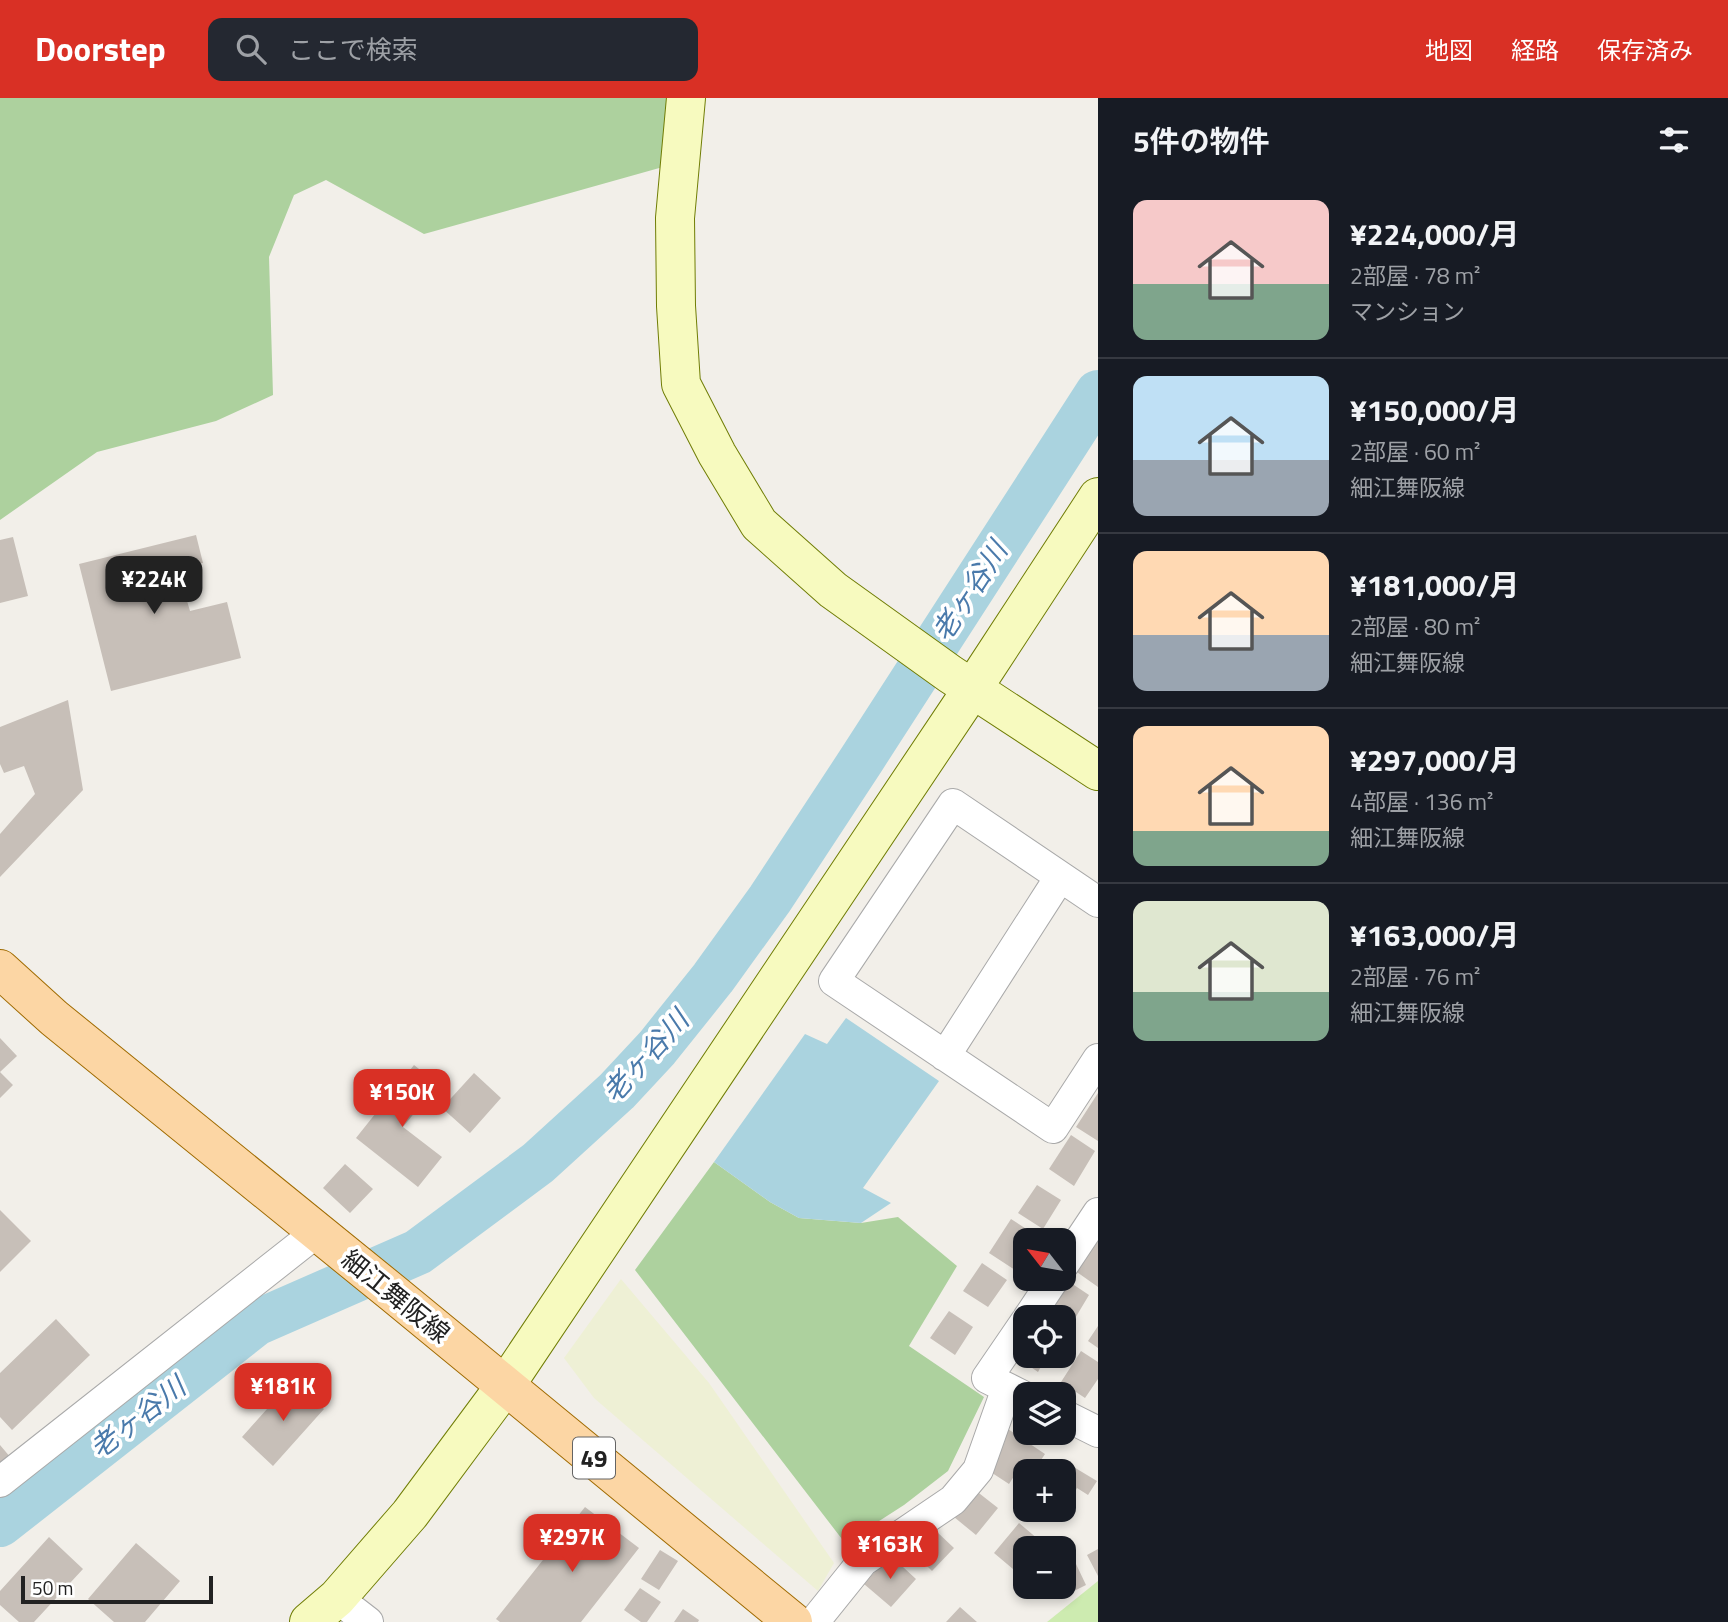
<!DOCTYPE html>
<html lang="ja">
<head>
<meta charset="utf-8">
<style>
  body { margin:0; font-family:"Titillium Web","Noto Sans JP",sans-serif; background:#242831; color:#f1f3f6; height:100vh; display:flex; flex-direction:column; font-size:26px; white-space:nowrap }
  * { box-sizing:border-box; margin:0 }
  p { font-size:23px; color:#9ea1a6 }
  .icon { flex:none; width:38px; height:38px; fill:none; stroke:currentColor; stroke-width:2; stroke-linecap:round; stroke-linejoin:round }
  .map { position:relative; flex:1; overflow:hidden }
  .sheet { display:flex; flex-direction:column; background:#171b24; width:630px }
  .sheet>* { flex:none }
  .needle { width:46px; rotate:301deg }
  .tools { position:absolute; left:1013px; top:1130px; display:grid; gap:14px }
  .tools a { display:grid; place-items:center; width:63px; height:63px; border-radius:14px; background:#171b24; box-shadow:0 4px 10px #0003; font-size:35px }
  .scale { position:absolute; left:21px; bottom:18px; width:192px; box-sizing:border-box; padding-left:7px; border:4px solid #222; border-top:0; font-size:19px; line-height:24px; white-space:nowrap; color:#222; -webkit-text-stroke:5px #fff; paint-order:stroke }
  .price { position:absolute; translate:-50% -60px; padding:0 16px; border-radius:14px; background:#d93025; color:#fff; font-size:23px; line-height:46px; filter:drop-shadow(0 2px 4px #0008) }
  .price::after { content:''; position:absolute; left:50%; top:42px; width:21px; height:16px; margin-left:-10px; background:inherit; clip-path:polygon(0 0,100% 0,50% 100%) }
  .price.current { background:#222; color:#fff }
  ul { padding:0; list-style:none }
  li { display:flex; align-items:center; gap:21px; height:175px; padding:0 35px }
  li+li { border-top:2px solid #363941 }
  li span { display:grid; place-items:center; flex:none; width:196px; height:140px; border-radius:14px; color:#555 }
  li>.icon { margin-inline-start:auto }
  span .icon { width:84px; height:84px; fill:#fffc; stroke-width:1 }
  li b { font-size:30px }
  h2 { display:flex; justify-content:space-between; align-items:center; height:84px; padding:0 35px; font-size:30px }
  header { display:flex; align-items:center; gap:42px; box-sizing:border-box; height:98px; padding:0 35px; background:#d93025; color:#fff }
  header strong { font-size:33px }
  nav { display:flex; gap:38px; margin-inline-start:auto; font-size:24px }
  .search { width:490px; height:63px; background:#242831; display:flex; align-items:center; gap:18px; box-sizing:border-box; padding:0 24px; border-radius:14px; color:#9ea1a6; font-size:26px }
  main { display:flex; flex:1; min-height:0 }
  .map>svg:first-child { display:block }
  .farmland { fill:#eef0d5 }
  .grass { fill:#cdebb0 }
  .forest { fill:#add19e }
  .water { fill:#aad3df }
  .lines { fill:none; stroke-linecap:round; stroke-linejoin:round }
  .river { stroke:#aad3df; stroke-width:46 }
  .building { fill:#c7bfb8 }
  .street-casing { stroke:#a9a9a9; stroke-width:32 }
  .secondary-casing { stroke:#707d05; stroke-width:40 }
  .primary-casing { stroke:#a06b00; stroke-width:40 }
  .street { stroke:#fff; stroke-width:30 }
  .secondary { stroke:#f7fabf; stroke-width:38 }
  .primary { stroke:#fcd6a4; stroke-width:38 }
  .labels { text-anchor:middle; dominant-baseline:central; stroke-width:7; stroke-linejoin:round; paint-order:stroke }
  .shield { fill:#fff; stroke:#646464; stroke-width:2 }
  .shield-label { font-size:24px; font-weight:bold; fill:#222 }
  .street-label { font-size:26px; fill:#222; stroke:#fff }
  .water-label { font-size:28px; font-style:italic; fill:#4a7aab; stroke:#fff }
</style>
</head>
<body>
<header>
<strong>Doorstep</strong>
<div class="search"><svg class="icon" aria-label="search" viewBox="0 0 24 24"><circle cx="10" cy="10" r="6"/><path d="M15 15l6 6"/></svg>ここで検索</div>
<nav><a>地図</a><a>経路</a><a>保存済み</a></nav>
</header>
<main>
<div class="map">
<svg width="1098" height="1524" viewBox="0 0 1098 1524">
  <rect width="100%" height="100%" fill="#f2efe9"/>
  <path class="farmland" d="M621,1181L709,1285L834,1465L818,1493L594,1300L564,1260Z"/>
  <path class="grass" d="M1098,1483V1524H1047Z"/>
  <path class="forest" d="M0,0H677L670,67L424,136L326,82L294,97L269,159L273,297L216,323L97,354L0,422Z
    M714,1064L770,1104L799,1120L861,1125L898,1119L957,1168L909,1248L984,1299L948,1373L904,1407L845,1445L635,1172Z"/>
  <path class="water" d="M846,920L939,983L863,1090L891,1105L861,1125L799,1120L770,1104L714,1064L805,936L827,946Z"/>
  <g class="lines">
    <path class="river" d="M0,1426L256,1225L418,1154L538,1065L617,993L657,950L713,880L770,801L862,661L1098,295"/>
  </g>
  <path class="building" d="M196,437L203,465L162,475L167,494L185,496L190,513L227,504L241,560L111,593L79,466Z
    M13,439L28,498L0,505V442Z
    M68,602L83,692L0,779V736L35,696L24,668L4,675L0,666V629Z
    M0,940L17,958L0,974L13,987L0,1000Z
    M414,967L438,986L403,1029L442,1059L418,1089L356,1040Z
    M474,975L501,1000L470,1035L442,1010Z
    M1098,995V1043L1076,1029Z
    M1071,1037L1095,1053L1074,1088L1049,1071Z
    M345,1066L373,1091L350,1115L323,1090Z
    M1037,1087L1061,1102L1043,1131L1018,1115Z
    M0,1112L31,1143L0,1174Z
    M1011,1121L1037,1138L1034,1143H1026V1156L1015,1172L989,1155Z
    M1098,1140V1189L1074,1172Z
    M982,1165L1007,1182L988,1209L963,1193Z
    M1065,1181L1089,1197L1068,1232L1064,1229V1220H1050L1043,1215Z
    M949,1213L973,1229L955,1257L930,1240Z
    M56,1221L90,1257L12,1332L0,1319V1275Z
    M1098,1228V1250L1088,1243Z
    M1026,1237V1258H1047L1038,1274L1013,1257Z
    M1081,1253L1098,1264V1281L1085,1300L1061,1284Z
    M293,1282L324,1311L273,1368L242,1339Z
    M1008,1331L1045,1356L1033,1374H1026V1377L1018,1372L1009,1386L983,1369Z
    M0,1347L11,1360L0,1369Z
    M1067,1365L1097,1383L1088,1397L1077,1390L1067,1407L1064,1405V1374H1062Z
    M975,1392L998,1410L976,1437L954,1419Z
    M585,1409L639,1450L581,1524H500L496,1521Z
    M1019,1425L1045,1447L1042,1451H1026V1471L1020,1477L994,1455Z
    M936,1433L954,1450L932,1473L914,1455Z
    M49,1439L83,1471L34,1524H19L0,1507V1493Z
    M136,1445L180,1483L145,1524H114L88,1501Z
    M1098,1451V1478L1087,1457Z
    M660,1452L678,1463L659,1492L641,1481Z
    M890,1457L916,1481L891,1509L864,1486Z
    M1076,1466L1086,1487L1066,1497L1062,1489H1064V1472Z
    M640,1490L661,1504L647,1524H641L624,1512Z
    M960,1509L977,1524H946Z
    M683,1511L699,1522L698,1524H674Z"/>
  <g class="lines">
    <defs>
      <path id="street" d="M1098,804L953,706L834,883L1053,1030L1098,961
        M945,958L1060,779
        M1064,1166L1098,1115
        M1028,1220L1054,1181
        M1023,1298L987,1280L1026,1223
        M1064,1317L1098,1334
        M0,1384L317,1134
        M337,1500L368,1524
        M814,1524L863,1463L953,1402L978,1372L1007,1290"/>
      <path id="secondary" d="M686,0L675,120L676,208L681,286L717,356L759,426L833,492L950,576L1098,673
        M309,1524L337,1500L410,1416L505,1288L973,590L1098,399"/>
      <path id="primary" d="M0,871L54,920L394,1196L793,1524"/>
    </defs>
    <use href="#street" class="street-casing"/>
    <use href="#secondary" class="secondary-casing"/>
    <use href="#primary" class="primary-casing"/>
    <use href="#street" class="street"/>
    <use href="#secondary" class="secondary"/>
    <use href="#primary" class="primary"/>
  </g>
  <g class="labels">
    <rect class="shield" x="573" y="1339.5" width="42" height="41" rx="5"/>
    <g class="shield-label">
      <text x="594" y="1360">49</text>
    </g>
    <g class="street-label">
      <text transform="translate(396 1198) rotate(39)">細江舞阪線</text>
    </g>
    <g class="water-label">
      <text transform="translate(969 493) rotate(-57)">老ヶ谷川</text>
      <text transform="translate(645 958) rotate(-48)">老ヶ谷川</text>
      <text transform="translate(137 1319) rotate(-38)">老ヶ谷川</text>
    </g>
  </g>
</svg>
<div class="tools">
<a><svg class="needle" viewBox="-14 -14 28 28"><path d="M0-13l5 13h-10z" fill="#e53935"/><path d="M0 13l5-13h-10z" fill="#9ea1a6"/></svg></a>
<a><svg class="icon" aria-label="locate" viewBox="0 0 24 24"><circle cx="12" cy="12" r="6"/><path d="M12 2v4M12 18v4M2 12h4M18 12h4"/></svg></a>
<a><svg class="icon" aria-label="layers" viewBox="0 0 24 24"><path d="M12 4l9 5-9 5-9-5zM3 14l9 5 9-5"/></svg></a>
<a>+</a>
<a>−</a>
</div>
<div class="scale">50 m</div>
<b class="price current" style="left:154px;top:518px">¥224K</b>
<b class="price" style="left:402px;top:1031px">¥150K</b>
<b class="price" style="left:283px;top:1325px">¥181K</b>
<b class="price" style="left:572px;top:1476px">¥297K</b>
<b class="price" style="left:890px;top:1483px">¥163K</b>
</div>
<section class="sheet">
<h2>5件の物件<svg class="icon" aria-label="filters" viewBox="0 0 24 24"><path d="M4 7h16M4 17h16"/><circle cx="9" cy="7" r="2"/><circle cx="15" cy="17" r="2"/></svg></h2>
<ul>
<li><span style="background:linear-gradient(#f6c9c9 60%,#7fa58c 0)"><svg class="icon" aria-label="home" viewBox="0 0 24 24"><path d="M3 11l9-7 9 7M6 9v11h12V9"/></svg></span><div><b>¥224,000/月</b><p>2部屋 · 78 m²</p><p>マンション</p></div></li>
<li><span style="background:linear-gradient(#bfe0f5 60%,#9aa5b1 0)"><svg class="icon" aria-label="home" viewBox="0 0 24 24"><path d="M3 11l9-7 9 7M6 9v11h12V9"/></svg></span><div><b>¥150,000/月</b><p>2部屋 · 60 m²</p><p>細江舞阪線</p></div></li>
<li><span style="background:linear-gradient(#ffd9b3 60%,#9aa5b1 0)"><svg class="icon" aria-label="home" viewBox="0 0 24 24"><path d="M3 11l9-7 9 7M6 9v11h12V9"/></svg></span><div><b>¥181,000/月</b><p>2部屋 · 80 m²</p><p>細江舞阪線</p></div></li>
<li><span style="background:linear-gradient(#ffd9b3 75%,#7fa58c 0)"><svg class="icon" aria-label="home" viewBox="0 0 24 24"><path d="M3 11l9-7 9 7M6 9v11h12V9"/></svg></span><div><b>¥297,000/月</b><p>4部屋 · 136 m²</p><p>細江舞阪線</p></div></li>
<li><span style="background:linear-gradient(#dfe7d0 65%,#7fa58c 0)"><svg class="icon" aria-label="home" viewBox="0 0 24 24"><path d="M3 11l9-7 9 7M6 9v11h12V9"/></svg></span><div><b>¥163,000/月</b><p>2部屋 · 76 m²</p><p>細江舞阪線</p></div></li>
</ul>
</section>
</main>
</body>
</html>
